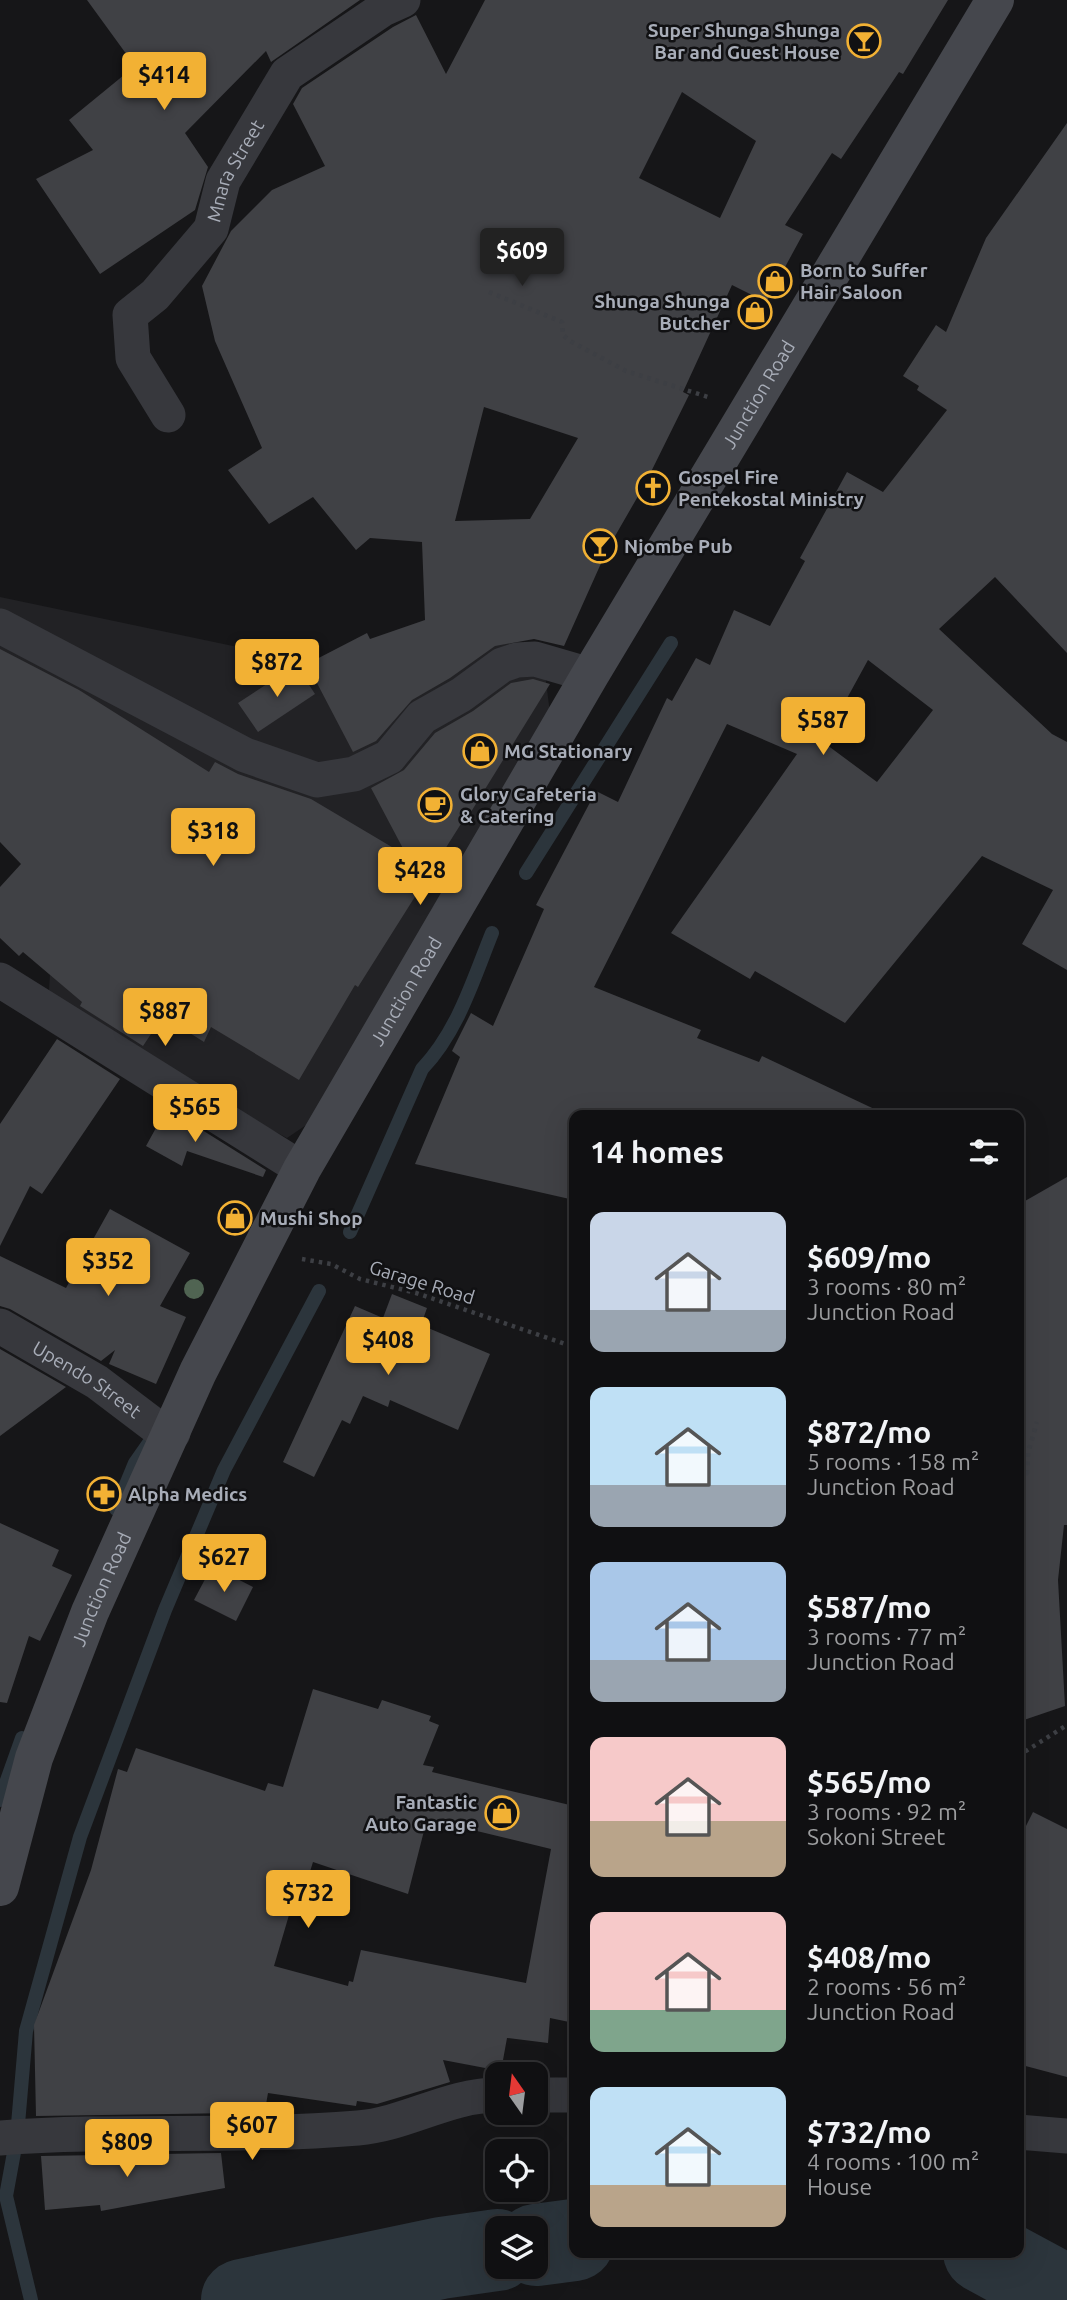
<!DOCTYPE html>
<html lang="en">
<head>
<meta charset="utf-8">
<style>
  body { margin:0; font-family:Ubuntu,sans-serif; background:#1e1e20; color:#f1f3f6; height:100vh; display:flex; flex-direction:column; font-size:26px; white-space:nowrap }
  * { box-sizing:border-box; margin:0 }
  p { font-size:23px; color:#9c9d9f }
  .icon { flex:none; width:38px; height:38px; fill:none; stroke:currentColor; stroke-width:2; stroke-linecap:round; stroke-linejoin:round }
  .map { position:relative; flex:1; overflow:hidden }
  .side { position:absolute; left:569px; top:1110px; width:455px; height:1148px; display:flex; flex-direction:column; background:#101012; border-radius:14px; box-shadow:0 7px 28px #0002,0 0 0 2px #303032 }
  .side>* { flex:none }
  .needle { width:46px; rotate:346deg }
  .buttons { position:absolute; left:485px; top:2062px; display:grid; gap:14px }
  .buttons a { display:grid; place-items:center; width:63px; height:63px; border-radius:14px; background:#101012; box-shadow:0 7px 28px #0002,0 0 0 2px #303032; font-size:35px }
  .price { position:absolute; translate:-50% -60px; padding:0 16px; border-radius:7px; background:#f2b134; color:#111; font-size:23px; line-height:46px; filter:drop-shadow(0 2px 4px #0008) }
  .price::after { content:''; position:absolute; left:50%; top:42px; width:21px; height:16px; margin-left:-10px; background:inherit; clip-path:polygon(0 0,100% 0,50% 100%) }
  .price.active { background:#222; color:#fff }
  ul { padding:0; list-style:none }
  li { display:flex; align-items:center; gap:21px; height:175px; padding:0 21px }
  li span { display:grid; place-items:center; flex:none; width:196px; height:140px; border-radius:14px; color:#555 }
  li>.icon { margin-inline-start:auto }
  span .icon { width:84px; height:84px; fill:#fffc; stroke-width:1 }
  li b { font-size:30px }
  h2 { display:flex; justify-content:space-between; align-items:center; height:84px; padding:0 21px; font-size:30px }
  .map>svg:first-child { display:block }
  .built { fill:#222225 }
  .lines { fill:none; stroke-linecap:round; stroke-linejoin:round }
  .stream { stroke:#2c353c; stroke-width:14 }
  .river { stroke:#2c353c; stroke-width:82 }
  .building { fill:#404145; fill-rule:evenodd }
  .path { stroke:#3d3f44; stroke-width:4.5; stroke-dasharray:3.5 5; stroke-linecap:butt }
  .minor { stroke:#37383d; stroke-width:35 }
  .secondary { stroke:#45474d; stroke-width:38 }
  .tree { fill:#506452 }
  .labels { text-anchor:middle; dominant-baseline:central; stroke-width:5; stroke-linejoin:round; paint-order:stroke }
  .poi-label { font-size:19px; font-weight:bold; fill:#a8adb8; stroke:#111113; text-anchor:start }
  .street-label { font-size:19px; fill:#a8adb8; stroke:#111113 }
</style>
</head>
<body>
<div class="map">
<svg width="1067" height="2300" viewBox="0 0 1067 2300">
  <rect width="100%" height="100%" fill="#161618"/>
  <path class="built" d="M0,597L252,650L372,667L503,637L544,666L551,721L315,1119L287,1138L189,1087L49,991L59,816L0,756Z"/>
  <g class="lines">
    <path class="stream" d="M526,873L671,643
      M350,1232L422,1069C458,1031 473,980 492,933
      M116,1509L135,1463L149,1443
      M0,1800L22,1738
      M31,2300L6,2196L17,2136L26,2031L80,1837L165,1610L224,1470L319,1291"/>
    <path class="river" d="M536,2245L574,2240
      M984,2252L1067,2297
      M242,2300L441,2258L497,2250"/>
  </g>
  <path class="building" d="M87,0H360L271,62L266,51L185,133L208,167L195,210L100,274L36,179L93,150L69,120L135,66Z
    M485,0H948L903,74L899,72L841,159L832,153L785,225L803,234L766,302L732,285L683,392L689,395L645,484L607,550L564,646L534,639L495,646L450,678L412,700L376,741L353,752L307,664L367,633L370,639L425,620L422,542L370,538L356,550L313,497L269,524L228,470L262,448L215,341L202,286L231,231L272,190L325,166L293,104L302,88L393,27L416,15L446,74ZM682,92L756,141L720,218L639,178ZM484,407L578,438L530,519L455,521Z
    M1067,123V653L995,577L939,629L1052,734L1067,742V970L1022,944L1053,890L982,856L845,1023L755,971L750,979L671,933L797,754L727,724L594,987L701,1030L697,1038L759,1062L762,1056L887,1115H574V1200L415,1164L460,1057L452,1051L471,1013L493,1026L544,909L536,905L596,791L618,802L667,698L672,701L696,658L710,665L734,610L770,626L805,561L800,558L847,472L883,492L947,410L917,390L919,386L903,376L936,325L946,332L986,238ZM868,660L933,710L877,782L823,742Z
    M0,649L79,690L209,772L215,762L238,774L311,799L407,856L371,788L404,770L435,733L473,711L511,683L533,679L550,684L466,820L464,819L358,987L355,985L299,1080L211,1027L204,1042L163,1016L143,1046L80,1006L82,1002L23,952L19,956L0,938V887L21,864L0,842Z
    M296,665L315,694L258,732L238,703Z
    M57,1039L120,1079L42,1194L30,1186L0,1246V1124Z
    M167,1108L266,1170L263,1177L187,1151L182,1166L146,1146Z
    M1067,1177V1525H1064L1058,1580L1065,1706L1018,1722V1205Z
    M110,1209L190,1253L160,1306L186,1317L156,1384L109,1364L115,1350L101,1361L10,1309L0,1306V1256L66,1288Z
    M392,1294L427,1308L421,1325L490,1354L458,1430L390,1400L388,1407L363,1396L350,1424L342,1420L314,1477L283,1462L355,1306L383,1318Z
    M0,1349L66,1387L0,1436Z
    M0,1523L59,1550L52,1566L72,1575L40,1641L29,1636L7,1703L0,1702Z
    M212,1566L253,1587L236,1621L194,1600Z
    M313,1689L378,1709L382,1700L431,1716L429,1721L439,1725L423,1765L434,1767L432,1772L574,1806V2023L550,2018L548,2043L507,2038L501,2071L443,2060L450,2082L377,2104L357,2101L356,2106L268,2093L265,2110L235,2113L36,2116L34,2025L91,1870L118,1769L127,1772L136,1748L265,1791L268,1783L283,1787ZM427,1819L551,1849L526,1983L361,1950L353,1982L349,1981L348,1986L274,1966L294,1898L301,1900L313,1862L408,1894Z
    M1033,1812L1067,1829V2077L1018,2064V1842Z
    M221,2153L225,2188L101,2211L100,2205L45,2210L41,2156Z"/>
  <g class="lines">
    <path class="path" d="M489,292L562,322L563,335L570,341L626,371L708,397
      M302,1259L331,1264L360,1279L416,1293L574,1347
      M1018,1471L1027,1473L1028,1453L1037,1422
      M1018,1756L1067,1725"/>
    <g class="minor">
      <path id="s1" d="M168,415L133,358L130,315L155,295L211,229L223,181L287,74L383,9L403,0"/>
      <path d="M0,626L245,755L317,780L354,774L389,757L422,717L461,695L502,665L517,660L535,659L590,675"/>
      <path d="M0,980L302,1169"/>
      <path id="s2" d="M0,1326L97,1382L159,1429L173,1433"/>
      <path d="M536,2095H574"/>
      <path d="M1018,2132L1067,2136"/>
      <path d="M0,2138C119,2129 239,2138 358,2128C406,2124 449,2095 497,2095"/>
    </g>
    <path class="secondary" id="s3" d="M0,1887L34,1758L90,1612L198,1372L302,1169L590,675L995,0"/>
  </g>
  <circle class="tree" cx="194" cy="1289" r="10"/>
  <defs>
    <symbol id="bar-ring" viewBox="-11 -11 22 22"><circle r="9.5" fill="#111113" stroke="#f2b134" stroke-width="1.5"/><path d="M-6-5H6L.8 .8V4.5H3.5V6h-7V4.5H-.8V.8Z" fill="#f2b134"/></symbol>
    <symbol id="shop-ring" viewBox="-11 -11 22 22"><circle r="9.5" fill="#111113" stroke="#f2b134" stroke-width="1.5"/><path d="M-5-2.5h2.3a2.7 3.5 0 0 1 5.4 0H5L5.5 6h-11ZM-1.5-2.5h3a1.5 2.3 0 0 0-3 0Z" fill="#f2b134"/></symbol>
    <symbol id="church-ring" viewBox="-11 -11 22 22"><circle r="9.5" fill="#111113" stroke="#f2b134" stroke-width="1.5"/><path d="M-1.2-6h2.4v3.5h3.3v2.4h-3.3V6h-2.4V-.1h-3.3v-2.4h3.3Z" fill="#f2b134"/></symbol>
    <symbol id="cafe-ring" viewBox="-11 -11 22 22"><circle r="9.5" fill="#111113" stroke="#f2b134" stroke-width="1.5"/><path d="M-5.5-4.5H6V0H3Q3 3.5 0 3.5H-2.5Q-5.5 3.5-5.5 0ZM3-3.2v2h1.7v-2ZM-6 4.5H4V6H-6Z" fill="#f2b134"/></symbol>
    <symbol id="pharmacy-ring" viewBox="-11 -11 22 22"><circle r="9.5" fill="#111113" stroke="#f2b134" stroke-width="1.5"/><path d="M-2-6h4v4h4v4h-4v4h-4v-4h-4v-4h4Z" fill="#f2b134"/></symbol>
  </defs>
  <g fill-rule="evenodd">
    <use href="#bar-ring" x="845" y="22" width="38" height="38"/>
    <use href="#shop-ring" x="756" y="262" width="38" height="38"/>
    <use href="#shop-ring" x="736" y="293" width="38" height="38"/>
    <use href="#church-ring" x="634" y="469" width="38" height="38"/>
    <use href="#bar-ring" x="581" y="527" width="38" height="38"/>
    <use href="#shop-ring" x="461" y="732" width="38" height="38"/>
    <use href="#cafe-ring" x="416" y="786" width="38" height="38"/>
    <use href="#shop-ring" x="216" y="1199" width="38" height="38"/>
    <use href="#pharmacy-ring" x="85" y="1475" width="38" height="38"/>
    <use href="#shop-ring" x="483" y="1794" width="38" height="38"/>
  </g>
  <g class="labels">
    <g class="poi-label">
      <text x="840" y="30" text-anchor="end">Super Shunga Shunga<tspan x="840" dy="22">Bar and Guest House</tspan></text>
      <text x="800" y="270">Born to Suffer<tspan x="800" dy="22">Hair Saloon</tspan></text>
      <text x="730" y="301" text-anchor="end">Shunga Shunga<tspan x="730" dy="22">Butcher</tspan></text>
      <text x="678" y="477">Gospel Fire<tspan x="678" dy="22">Pentekostal Ministry</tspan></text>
      <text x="624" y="546">Njombe Pub</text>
      <text x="504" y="751">MG Stationary</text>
      <text x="460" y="794">Glory Cafeteria<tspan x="460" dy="22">&amp; Catering</tspan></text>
      <text x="260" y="1218">Mushi Shop</text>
      <text x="128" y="1494">Alpha Medics</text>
      <text x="477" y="1802" text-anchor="end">Fantastic<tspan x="477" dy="22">Auto Garage</tspan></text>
    </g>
    <g class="street-label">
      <text stroke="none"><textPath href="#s1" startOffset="292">Mnara Street</textPath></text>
      <text stroke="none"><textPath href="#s3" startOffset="1680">Junction Road</textPath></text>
      <text stroke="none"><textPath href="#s3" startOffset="987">Junction Road</textPath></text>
      <text transform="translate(422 1282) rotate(17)">Garage Road</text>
      <text stroke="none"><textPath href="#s2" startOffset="102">Upendo Street</textPath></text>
      <text stroke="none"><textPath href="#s3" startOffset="315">Junction Road</textPath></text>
    </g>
  </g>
</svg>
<div class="buttons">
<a><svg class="needle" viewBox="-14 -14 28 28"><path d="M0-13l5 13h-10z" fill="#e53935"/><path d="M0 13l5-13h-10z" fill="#9c9d9f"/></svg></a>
<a><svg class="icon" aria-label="locate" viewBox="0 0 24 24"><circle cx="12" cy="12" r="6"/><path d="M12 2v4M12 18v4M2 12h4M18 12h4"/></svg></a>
<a><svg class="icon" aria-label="layers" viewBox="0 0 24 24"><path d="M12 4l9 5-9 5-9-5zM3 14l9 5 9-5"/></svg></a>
</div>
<b class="price" style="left:164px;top:112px">$414</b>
<b class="price active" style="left:522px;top:288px">$609</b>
<b class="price" style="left:277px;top:699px">$872</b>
<b class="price" style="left:823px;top:757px">$587</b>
<b class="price" style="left:213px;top:868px">$318</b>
<b class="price" style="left:420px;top:907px">$428</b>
<b class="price" style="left:165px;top:1048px">$887</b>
<b class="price" style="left:195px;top:1144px">$565</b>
<b class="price" style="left:108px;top:1298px">$352</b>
<b class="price" style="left:388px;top:1377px">$408</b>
<b class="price" style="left:224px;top:1594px">$627</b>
<b class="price" style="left:308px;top:1930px">$732</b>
<b class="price" style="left:252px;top:2162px">$607</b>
<b class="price" style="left:127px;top:2179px">$809</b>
<section class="side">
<h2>14 homes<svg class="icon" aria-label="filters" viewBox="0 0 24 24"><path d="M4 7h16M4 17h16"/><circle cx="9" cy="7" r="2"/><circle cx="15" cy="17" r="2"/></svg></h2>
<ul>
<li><span style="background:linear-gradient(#c9d6e8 70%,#9aa5b1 0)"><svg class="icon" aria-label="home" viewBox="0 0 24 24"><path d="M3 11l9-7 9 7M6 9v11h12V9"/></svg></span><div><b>$609/mo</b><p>3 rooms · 80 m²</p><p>Junction Road</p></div></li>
<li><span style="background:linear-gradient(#bfe0f5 70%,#9aa5b1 0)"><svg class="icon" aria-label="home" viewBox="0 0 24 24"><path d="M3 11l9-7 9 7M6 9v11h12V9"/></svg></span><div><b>$872/mo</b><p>5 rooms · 158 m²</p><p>Junction Road</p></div></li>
<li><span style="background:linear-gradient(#a9c7e8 70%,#9aa5b1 0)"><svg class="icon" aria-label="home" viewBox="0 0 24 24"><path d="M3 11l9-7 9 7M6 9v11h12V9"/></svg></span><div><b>$587/mo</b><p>3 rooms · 77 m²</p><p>Junction Road</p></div></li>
<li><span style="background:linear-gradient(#f6c9c9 60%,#b9a48a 0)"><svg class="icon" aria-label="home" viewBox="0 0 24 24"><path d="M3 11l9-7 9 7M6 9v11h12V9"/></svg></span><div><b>$565/mo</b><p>3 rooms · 92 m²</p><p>Sokoni Street</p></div></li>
<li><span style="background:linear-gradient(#f6c9c9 70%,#7fa58c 0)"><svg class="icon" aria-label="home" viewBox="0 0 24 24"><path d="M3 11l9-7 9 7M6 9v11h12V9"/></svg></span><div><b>$408/mo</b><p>2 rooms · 56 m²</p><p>Junction Road</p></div></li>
<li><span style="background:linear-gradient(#bfe0f5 70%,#b9a48a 0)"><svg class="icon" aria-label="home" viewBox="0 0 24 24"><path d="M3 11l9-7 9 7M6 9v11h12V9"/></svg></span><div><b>$732/mo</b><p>4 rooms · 100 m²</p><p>House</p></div></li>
</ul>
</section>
</div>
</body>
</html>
